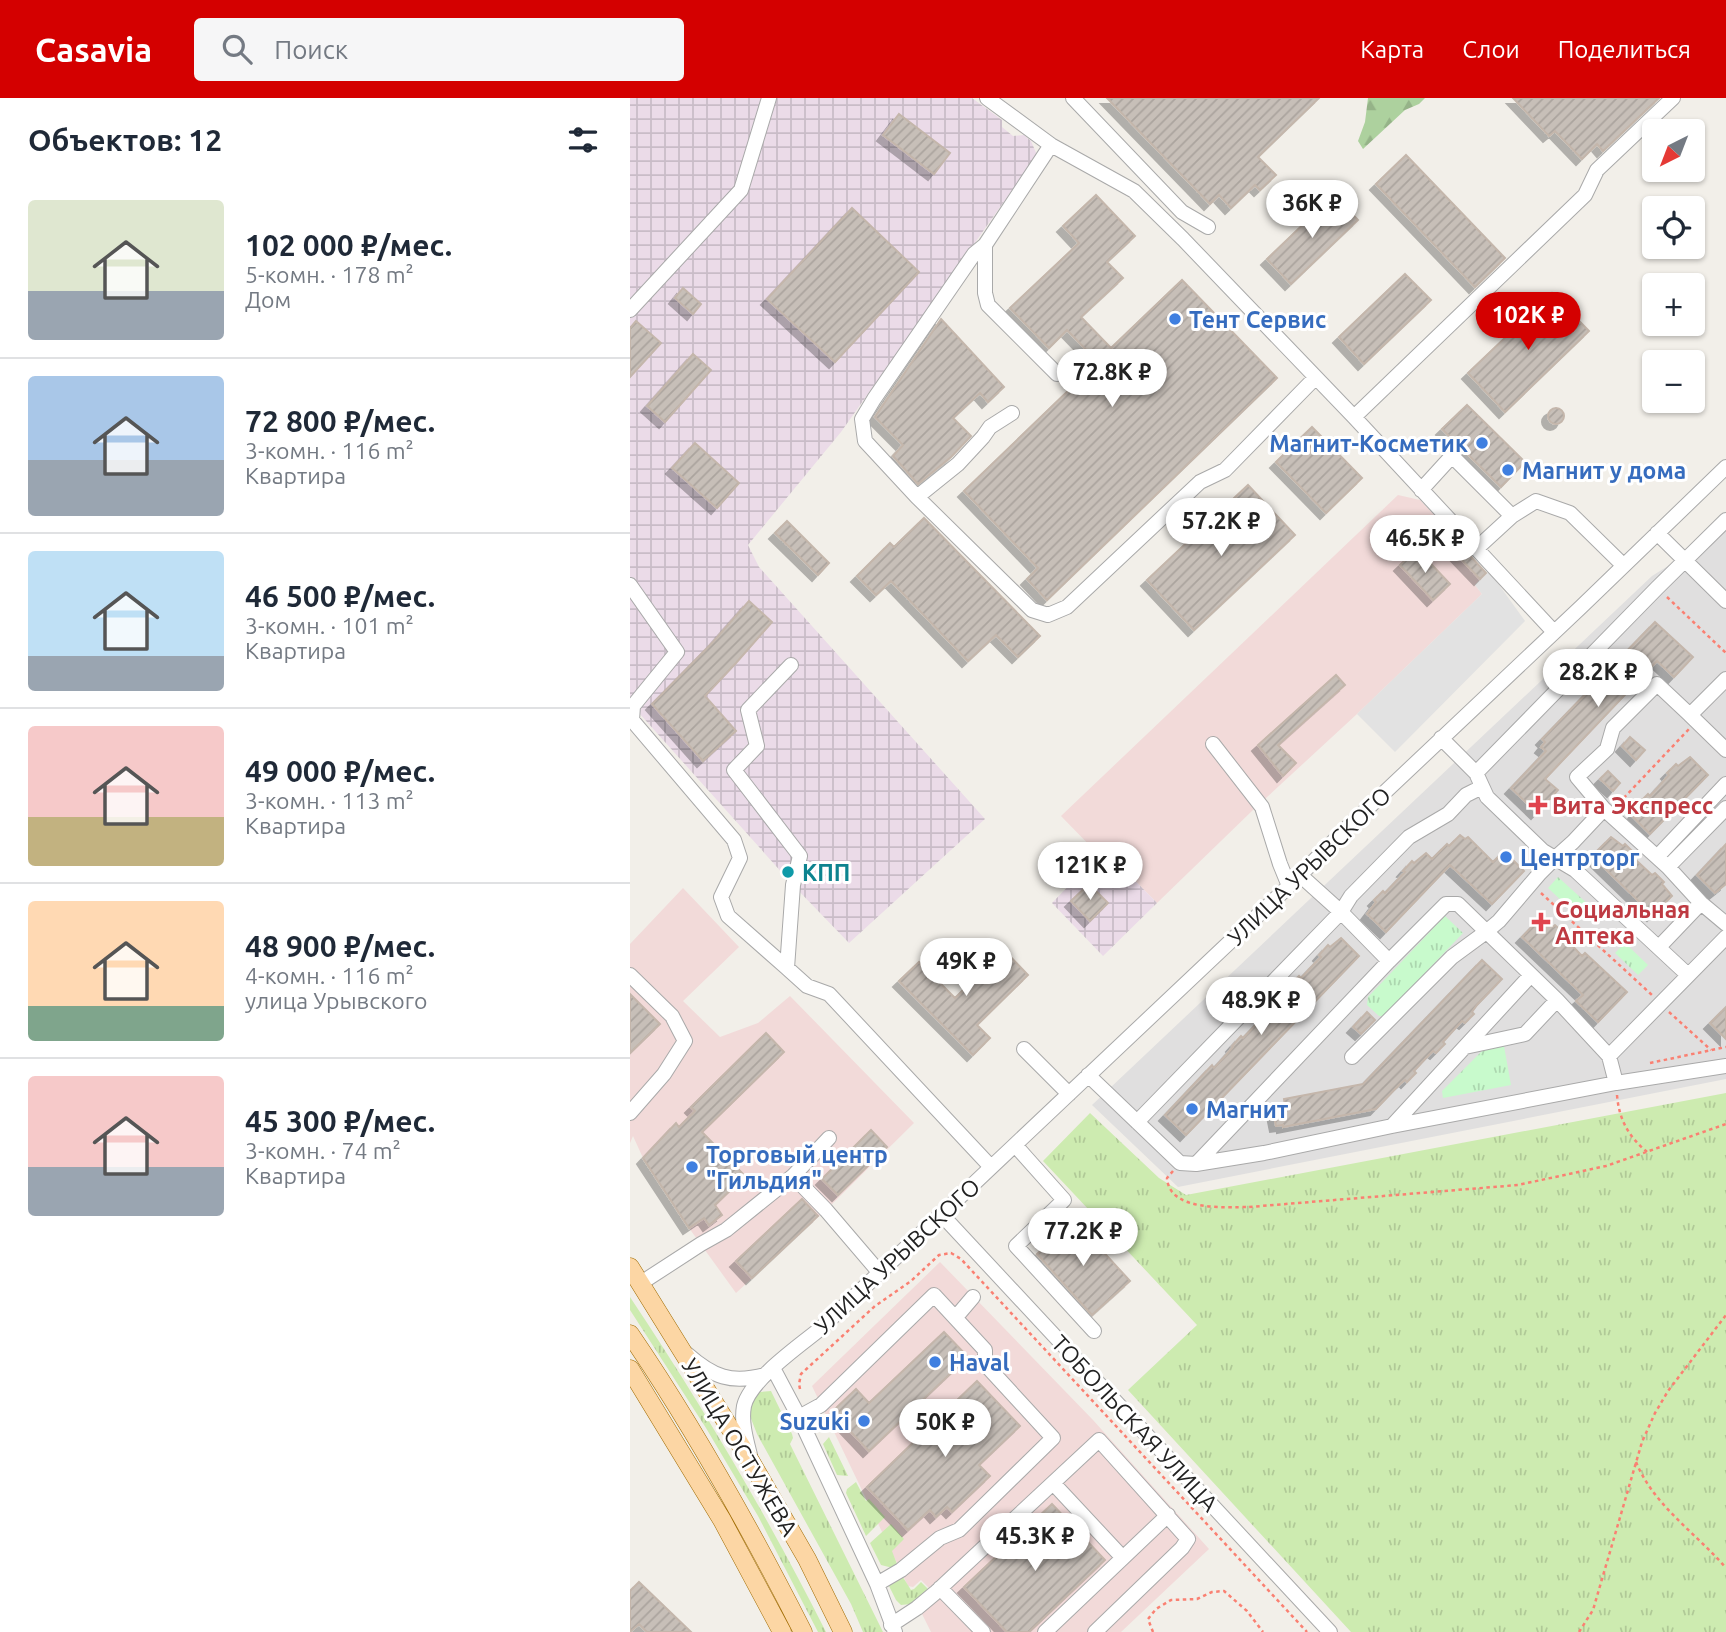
<!DOCTYPE html>
<html lang="ru">
<head>
<meta charset="utf-8">
<style>
  body { margin:0; font-family:Ubuntu,sans-serif; background:#f6f6f7; color:#1f2937; height:100vh; display:flex; flex-direction:column; font-size:26px; white-space:nowrap }
  * { box-sizing:border-box; margin:0 }
  p { font-size:23px; color:#747a83 }
  .icon { flex:none; width:38px; height:38px; fill:none; stroke:currentColor; stroke-width:2; stroke-linecap:round; stroke-linejoin:round }
  .map { position:relative; flex:1; overflow:hidden }
  .panel { display:flex; flex-direction:column; background:#fff; width:630px }
  .panel>* { flex:none }
  .needle { width:46px; rotate:222deg }
  .fabs { position:absolute; left:1012px; top:21px; display:grid; gap:14px }
  .fabs a { display:grid; place-items:center; width:63px; height:63px; border-radius:7px; background:#fff; box-shadow:0 2px 5px #0004; font-size:35px }
  .price { position:absolute; translate:-50% -60px; padding:0 16px; border-radius:24px; background:#fff; color:#222; font-size:23px; line-height:46px; filter:drop-shadow(0 2px 4px #0008) }
  .price::after { content:''; position:absolute; left:50%; top:42px; width:21px; height:16px; margin-left:-10px; background:inherit; clip-path:polygon(0 0,100% 0,50% 100%) }
  .price.current { background:#d40000; color:#fff }
  ul { padding:0; list-style:none }
  li { display:flex; align-items:center; gap:21px; height:175px; padding:0 28px }
  li+li { border-top:2px solid #e0e1e3 }
  li span { display:grid; place-items:center; flex:none; width:196px; height:140px; border-radius:7px; color:#555 }
  li>.icon { margin-inline-start:auto }
  span .icon { width:84px; height:84px; fill:#fffc; stroke-width:1 }
  li b { font-size:30px }
  h2 { display:flex; justify-content:space-between; align-items:center; height:84px; padding:0 28px; font-size:30px }
  header { display:flex; align-items:center; gap:42px; box-sizing:border-box; height:98px; padding:0 35px; background:#d40000; color:#fff }
  header strong { font-size:33px }
  nav { display:flex; gap:38px; margin-inline-start:auto; font-size:24px }
  .search { width:490px; height:63px; background:#f6f6f7; display:flex; align-items:center; gap:18px; box-sizing:border-box; padding:0 24px; border-radius:7px; color:#747a83; font-size:26px }
  main { display:flex; flex:1; min-height:0 }
  .map>svg:first-child { display:block }
  .residential { fill:#e0dfdf }
  .commercial { fill:#f2dad9 }
  .industrial { fill:url(#industrial-grid) }
  .grass { fill:url(#grass-tufts) }
  .forest { fill:url(#forest-firs) }
  .park { fill:url(#park-tufts) }
  .parking { fill:#e2e2e2 }
  .building { fill:url(#building-hatch); stroke:#c4b6ab; stroke-width:2; filter:url(#shadow) }
  .lines { fill:none; stroke-linecap:round; stroke-linejoin:round }
  .minor-casing { stroke:#a9a9a9; stroke-width:16 }
  .major-casing { stroke:#a06b00; stroke-width:19 }
  .path { stroke:#fa8072; stroke-width:2.5; stroke-dasharray:3.5 3.5; stroke-linecap:butt }
  .minor { stroke:#fff; stroke-width:14 }
  .major { stroke:#fcd6a4; stroke-width:18 }
  .shop-dot { fill:#3f7fe0; stroke:#fff; stroke-width:2.5 }
  .health-dot { fill:#e0444e; stroke:#fff; stroke-width:2.5 }
  .culture-dot { fill:#0f9aa8; stroke:#fff; stroke-width:2.5 }
  .labels { text-anchor:middle; dominant-baseline:central; stroke-width:6; stroke-linejoin:round; paint-order:stroke }
  .shop-label { font-size:23px; font-weight:bold; fill:#366cbe; stroke:#fff; text-anchor:start }
  .health-label { font-size:23px; font-weight:bold; fill:#be3a42; stroke:#fff; text-anchor:start }
  .street-label { font-size:23px; fill:#222; stroke:#fff }
  .culture-label { font-size:23px; font-weight:bold; fill:#0d838f; stroke:#fff; text-anchor:start }
</style>
</head>
<body>
<header>
<strong>Casavia</strong>
<div class="search"><svg class="icon" aria-label="search" viewBox="0 0 24 24"><circle cx="10" cy="10" r="6"/><path d="M15 15l6 6"/></svg>Поиск</div>
<nav><a>Карта</a><a>Слои</a><a>Поделиться</a></nav>
</header>
<main>
<section class="panel">
<h2>Объектов: 12<svg class="icon" aria-label="filters" viewBox="0 0 24 24"><path d="M4 7h16M4 17h16"/><circle cx="9" cy="7" r="2"/><circle cx="15" cy="17" r="2"/></svg></h2>
<ul>
<li><span style="background:linear-gradient(#dfe7d0 65%,#9aa5b1 0)"><svg class="icon" aria-label="home" viewBox="0 0 24 24"><path d="M3 11l9-7 9 7M6 9v11h12V9"/></svg></span><div><b>102 000 ₽/мес.</b><p>5-комн. · 178 m²</p><p>Дом</p></div></li>
<li><span style="background:linear-gradient(#a9c7e8 60%,#9aa5b1 0)"><svg class="icon" aria-label="home" viewBox="0 0 24 24"><path d="M3 11l9-7 9 7M6 9v11h12V9"/></svg></span><div><b>72 800 ₽/мес.</b><p>3-комн. · 116 m²</p><p>Квартира</p></div></li>
<li><span style="background:linear-gradient(#bfe0f5 75%,#9aa5b1 0)"><svg class="icon" aria-label="home" viewBox="0 0 24 24"><path d="M3 11l9-7 9 7M6 9v11h12V9"/></svg></span><div><b>46 500 ₽/мес.</b><p>3-комн. · 101 m²</p><p>Квартира</p></div></li>
<li><span style="background:linear-gradient(#f6c9c9 65%,#c2b280 0)"><svg class="icon" aria-label="home" viewBox="0 0 24 24"><path d="M3 11l9-7 9 7M6 9v11h12V9"/></svg></span><div><b>49 000 ₽/мес.</b><p>3-комн. · 113 m²</p><p>Квартира</p></div></li>
<li><span style="background:linear-gradient(#ffd9b3 75%,#7fa58c 0)"><svg class="icon" aria-label="home" viewBox="0 0 24 24"><path d="M3 11l9-7 9 7M6 9v11h12V9"/></svg></span><div><b>48 900 ₽/мес.</b><p>4-комн. · 116 m²</p><p>улица Урывского</p></div></li>
<li><span style="background:linear-gradient(#f6c9c9 65%,#9aa5b1 0)"><svg class="icon" aria-label="home" viewBox="0 0 24 24"><path d="M3 11l9-7 9 7M6 9v11h12V9"/></svg></span><div><b>45 300 ₽/мес.</b><p>3-комн. · 74 m²</p><p>Квартира</p></div></li>
</ul>
</section>
<div class="map">
<svg width="1096" height="1534" viewBox="0 0 1096 1534">
  <defs>
    <pattern id="industrial-grid" width="8" height="8" patternUnits="userSpaceOnUse" patternTransform="scale(1.75)"><rect width="8" height="8" fill="#ebdbe8"/><path d="M0 4h8M4 0v8" fill="none" stroke="#c9bcc7"/></pattern>
    <pattern id="grass-tufts" width="24" height="20" patternUnits="userSpaceOnUse" patternTransform="scale(1.75)"><rect width="24" height="20" fill="#cdebb0"/><path d="M3 7l-1-3M5 7V3M7 7l1-3M15 17l-1-3M17 17v-4M19 17l1-3" fill="none" stroke="#b0c997"/></pattern>
    <pattern id="forest-firs" width="22" height="20" patternUnits="userSpaceOnUse" patternTransform="scale(1.75)"><rect width="22" height="20" fill="#add19e"/><path d="M5 1l3.5 6h-7zM16 11l3.5 6h-7z" fill="#95b388"/></pattern>
    <pattern id="park-tufts" width="24" height="20" patternUnits="userSpaceOnUse" patternTransform="scale(1.75)"><rect width="24" height="20" fill="#c8facc"/><path d="M3 7l-1-3M5 7V3M7 7l1-3M15 17l-1-3M17 17v-4M19 17l1-3" fill="none" stroke="#acd6af"/></pattern>
    <pattern id="building-hatch" width="6" height="6" patternUnits="userSpaceOnUse" patternTransform="scale(1.75)"><rect width="6" height="6" fill="#c7bfb8"/><path d="M-1 1l2-2M0 6l6-6M5 7l2-2" fill="none" stroke="#aba49e"/></pattern>
    <filter id="shadow"><feDropShadow dx="-6" dy="6" stdDeviation="0" flood-color="#0004"/></filter>
  </defs>
  <rect width="100%" height="100%" fill="#f2efe9"/>
  <path class="residential" d="M1096,414V981L548,1089L462,1007L1022,478L1049,461Z"/>
  <path class="commercial" d="M768,397L790,402L834,448L826,456L850,481L845,487L852,496L727,616L623,712L527,805L475,752L469,757L431,718Z
    M53,790L109,849L53,903L90,939L128,925L160,898L284,1025L196,1112L106,1195L59,1130L13,1060L3,1038L0,1045V846Z
    M310,1164L463,1322L579,1451L491,1534H301L292,1516L308,1499L291,1482L283,1489L278,1488L182,1288Z"/>
  <path class="industrial" d="M0,0H342L372,22V29L383,38L394,37L401,43L407,57L211,334L118,447L129,469L355,721L219,845L163,787L0,605Z
    M474,751L527,805L473,858L422,805Z"/>
  <path class="grass" d="M1096,995V1534H721L498,1292L567,1227L413,1063L460,1015L529,1080L556,1097Z
    M0,1199C72,1307 138,1419 196,1534H188L128,1418L76,1330L0,1212Z
    M141,1293L162,1336L163,1340L160,1346L253,1534H233L221,1506L127,1336L120,1318L119,1310L126,1296L130,1294Z
    M199,1339L218,1378L207,1377L193,1346Z
    M226,1384L236,1403L239,1401L255,1419L236,1438L216,1395L217,1391Z
    M261,1426L274,1441L262,1453L267,1466L263,1470L251,1467L240,1445Z
    M271,1476L281,1492L284,1491L291,1484L299,1492L281,1506L271,1507L266,1502L257,1484Z"/>
  <path class="forest" d="M738,0H795L789,6L775,12L733,51L728,43L735,24Z"/>
  <path class="park" d="M928,779L961,809L951,821L918,790Z
    M815,818L833,835L754,918H749L737,907L738,899Z
    M995,845L1018,867L1008,877L985,855Z
    M874,948L881,987L813,1000L812,993L853,952Z"/>
  <path class="parking" d="M859,473L895,523L765,654L727,616L852,496L845,487Z"/>
  <path class="building" d="M477,0H689L628,59L646,77L630,92L625,87L601,110L589,97L580,106Z
    M883,0H1029L973,53L967,46L952,61L925,33L919,38Z
    M269,16L320,55L304,76L253,37Z
    M776,57L875,160L845,189L746,86Z
    M466,97L505,138L477,164L493,180L451,219L481,250L552,182L647,280L417,502L397,481L408,470L334,393L468,264L437,232L419,250L380,210L449,145L433,128Z
    M704,97L728,122L661,186L637,161Z
    M222,110L289,174L205,264L137,201Z
    M775,176L801,202L734,266L709,239Z
    M53,190L71,206L63,216L45,200Z
    M922,195L959,233L875,314L838,275Z
    M311,221L374,289L358,304L350,295L323,320L341,338L321,359L288,386L263,358L273,347L245,319Z
    M6,223L31,245L0,279V230Z
    M63,256L81,272L35,324L17,308Z
    M837,307L895,364L871,389L812,331Z
    M918 318a8 8 0 1 1 16 0a8 8 0 1 1-16 0Z
    M682,329L732,380L696,415L646,364Z
    M65,345L109,385L87,410L42,370Z
    M618,387L665,437L564,532L517,482Z
    M294,420L410,538L388,559L366,537L338,563L261,483L246,497L227,478L260,445L264,449Z
    M157,423L199,465L188,477L145,435Z
    M833,450L856,475L850,481L826,456Z
    M787,451L820,486L803,502L770,467Z
    M119,503L142,524L106,565L75,598L106,633L73,663L22,606L83,544Z
    M1025,524L1063,559L1044,579L1027,563L915,681L928,692L907,715L881,690L916,653L911,649L915,644L912,641Z
    M706,577L715,587L648,647L666,665L653,678L628,647Z
    M1000,639L1015,652L1006,662L992,648Z
    M1060,659L1078,677L1020,736L1002,718L1010,707L1009,705L1018,696L1020,698L1039,677L1037,675L1046,666L1048,668Z
    M978,673L990,685L983,693L970,681Z
    M830,737L835,741L838,739L863,764L874,753L894,773L862,806L820,767L756,834L737,816L746,804L744,802L753,793L755,795L775,774L773,773L782,763L784,765L796,755L802,761L817,746L819,748Z
    M981,739L993,748L995,746L1004,755L1002,757L1007,763L1022,777L1025,775L1034,784L1032,786L1042,798L1023,817L962,758Z
    M1096,746V786L1085,795L1067,777Z
    M459,786L478,805L460,823L441,803Z
    M911,819L923,829L925,827L934,835L932,837L952,858L955,855L997,894L968,924L946,903L953,897L892,839Z
    M711,840L729,858L556,1037L535,1017L582,967L584,970L596,957L603,949L602,948L611,938L613,940L633,919L631,917L640,907L642,910L661,889L659,887L669,878L671,880L685,865L691,859L689,857L698,847L700,849Z
    M374,852L398,877L347,927L360,940L343,957L269,883L289,864L325,900Z
    M852,862L872,881L847,907L842,914L844,916L835,925L832,923L813,944L815,946L806,955L803,953L798,958L784,973L786,975L777,984L775,982L769,987L746,1011L653,1029V1027L646,1028L643,1013L647,1008L655,1007L654,1001L733,986Z
    M0,896L30,926L0,955Z
    M1096,909V941L1080,925Z
    M737,914L745,922L731,936L723,929Z
    M136,935L154,954L72,1034L115,1078L85,1107L92,1117L79,1127L74,1120L59,1130L13,1060L46,1025L49,1029L65,1013L61,1009Z
    M241,1032L257,1049L208,1097L192,1081Z
    M172,1101L188,1118L122,1180L106,1163Z
    M444,1122L500,1183L462,1217L407,1156Z
    M314,1234L338,1259L239,1353L202,1314L226,1291L239,1305Z
    M347,1283L390,1328L349,1367L360,1378L322,1414L317,1409L306,1419L300,1412L278,1432L237,1389Z
    M422,1406L475,1462L399,1534H377L334,1489Z
    M9,1484L61,1534H17L9,1526L0,1534V1493Z"/>
  <g class="lines">
    <defs>
      <path id="minor" d="M357,0L421,47L504,93L553,141L724,319L924,534
        M443,0L552,114L578,129
        M421,47L355,147L344,156L244,301L232,321L235,343L287,399L402,512L418,517L437,509L570,384L595,372L685,280
        M355,147V195L358,207L427,276
        M0,212L111,92L139,0
        M724,319L955,97L967,72L1043,0
        M791,392L822,358L882,418
        M287,399L328,366L353,339L360,329L382,315
        M1027,435L1096,503
        M846,451L882,418L906,403L940,415L993,467
        M0,487L47,554L3,608L2,622L104,742L110,760L91,799L98,818L157,870
        M161,567L118,612L127,648L104,672L170,758L163,787L157,870L177,888L199,896L361,1069
        M1096,581L1060,617L1096,652
        M811,640L846,675L857,699L913,753L945,772L1058,877
        M583,646L632,709L650,766L659,788
        M846,675L1027,490L1096,422
        M974,711L947,679L977,651L983,630L1027,586L1060,617
        M1027,759L1096,686
        M1038,769L1096,710
        M670,777L711,814L759,863
        M1071,805L1096,826
        M0,877L42,918L55,943L34,976L0,1015
        M835,949L895,936L927,902
        M394,951L439,996
        M979,958L1096,839
        M722,959L822,859L856,834L869,823L910,775L924,761L943,744L974,711L1038,769L1071,805L1029,849
        M458,977L550,1065L566,1066L634,1055L762,1028L986,985L1096,968
        M507,1024L711,814L721,798L779,739L818,716L836,697L852,689
        M762,1028L901,877
        M385,1047L434,1102L386,1148L464,1233
        M566,1066L759,863L816,806H828L927,902L979,958L986,985
        M163,1078L196,1112L249,1174
        M311,1116L700,1534
        M11,1185L71,1146L96,1132L163,1078L199,1040
        M326,1219L343,1199
        M57,1256C83,1279 101,1286 135,1277
        M143,1270L169,1319L247,1486L265,1534
        M169,1319L191,1307L304,1197L355,1252V1266L423,1340L329,1432L310,1440L271,1472L247,1486
        M120,1357C116,1341 111,1324 114,1308C120,1282 169,1248 190,1231L659,788L719,728L951,509L1096,369
        M423,1385L493,1460
        M310,1490L353,1534
        M261,1527L287,1510L305,1495L469,1342L558,1441L552,1450L465,1534
        M415,1534L538,1417"/>
      <path id="major" d="M0,1169L121,1364L177,1461L213,1534
        M0,1236C65,1331 121,1432 173,1534
        M0,1271L92,1422L152,1534"/>
    </defs>
    <use href="#minor" class="minor-casing"/>
    <use href="#major" class="major-casing"/>
    <path class="path" d="M1037,499L1096,555
      M989,705L1059,631
      M911,795L1022,897
      M1039,914L1081,952
      M1020,965L1096,949
      M987,997C989,1022 999,1039 1017,1054
      M543,1073L537,1080C539,1114 596,1109 619,1109L888,1087L976,1068L1096,1026
      M170,1291L169,1286L171,1276L245,1208L281,1183L309,1157L321,1155L331,1161L677,1534
      M1006,1364C1024,1408 1066,1435 1096,1470
      M523,1534L518,1521L526,1511L541,1502L567,1501L582,1494L594,1493L617,1513L633,1534
      M949,1534L963,1512L1012,1344L1025,1315L1038,1293L1096,1217"/>
    <use href="#minor" class="minor"/>
    <use href="#major" class="major"/>
  </g>
  <g class="shop-dot">
    <circle cx="545" cy="221" r="7"/>
    <circle cx="852" cy="345" r="7"/>
    <circle cx="878" cy="372" r="7"/>
    <circle cx="876" cy="759" r="7"/>
    <circle cx="562" cy="1011" r="7"/>
    <circle cx="62" cy="1069" r="7"/>
    <circle cx="305" cy="1264" r="7"/>
    <circle cx="234" cy="1323" r="7"/>
  </g>
  <g class="health-dot">
    <path d="M904.5 696.5h7v7h7v7h-7v7h-7v-7h-7v-7h7z"/>
    <path d="M907.5 813.5h7v7h7v7h-7v7h-7v-7h-7v-7h7z"/>
  </g>
  <circle class="culture-dot" cx="158" cy="774" r="7"/>
  <g class="labels">
    <g class="shop-label">
      <text x="559" y="221">Тент Сервис</text>
      <text x="838" y="345" text-anchor="end">Магнит-Косметик</text>
      <text x="892" y="372">Магнит у дома</text>
      <text x="890" y="759">Центрторг</text>
      <text x="576" y="1011">Магнит</text>
      <text x="76" y="1056">Торговый центр<tspan x="76" dy="26">"Гильдия"</tspan></text>
      <text x="319" y="1264">Haval</text>
      <text x="220" y="1323" text-anchor="end">Suzuki</text>
    </g>
    <g class="health-label">
      <text x="922" y="707">Вита Экспресс</text>
      <text x="925" y="811">Социальная<tspan x="925" dy="26">Аптека</tspan></text>
    </g>
    <g class="street-label">
      <text transform="translate(679 768) rotate(-44)">УЛИЦА УРЫВСКОГО</text>
      <text transform="translate(267 1158) rotate(-43)">УЛИЦА УРЫВСКОГО</text>
      <text transform="translate(505 1325) rotate(47)">ТОБОЛЬСКАЯ УЛИЦА</text>
      <text transform="translate(110 1349) rotate(59)">УЛИЦА ОСТУЖЕВА</text>
    </g>
    <g class="culture-label">
      <text x="172" y="774">КПП</text>
    </g>
  </g>
</svg>
<div class="fabs">
<a><svg class="needle" viewBox="-14 -14 28 28"><path d="M0-13l5 13h-10z" fill="#e53935"/><path d="M0 13l5-13h-10z" fill="#747a83"/></svg></a>
<a><svg class="icon" aria-label="locate" viewBox="0 0 24 24"><circle cx="12" cy="12" r="6"/><path d="M12 2v4M12 18v4M2 12h4M18 12h4"/></svg></a>
<a>+</a>
<a>−</a>
</div>
<b class="price" style="left:682px;top:142px">36K ₽</b>
<b class="price current" style="left:898px;top:254px">102K ₽</b>
<b class="price" style="left:482px;top:311px">72.8K ₽</b>
<b class="price" style="left:591px;top:460px">57.2K ₽</b>
<b class="price" style="left:795px;top:477px">46.5K ₽</b>
<b class="price" style="left:968px;top:611px">28.2K ₽</b>
<b class="price" style="left:460px;top:804px">121K ₽</b>
<b class="price" style="left:336px;top:900px">49K ₽</b>
<b class="price" style="left:631px;top:939px">48.9K ₽</b>
<b class="price" style="left:453px;top:1170px">77.2K ₽</b>
<b class="price" style="left:315px;top:1361px">50K ₽</b>
<b class="price" style="left:405px;top:1475px">45.3K ₽</b>
</div>
</main>
</body>
</html>
